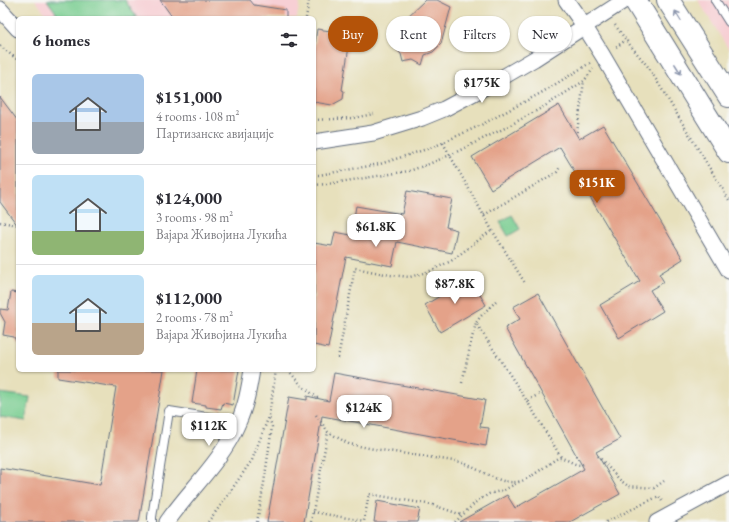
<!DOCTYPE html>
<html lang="en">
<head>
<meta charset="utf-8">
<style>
  body { margin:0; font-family:"EB Garamond",serif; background:#f7f7f7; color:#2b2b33; height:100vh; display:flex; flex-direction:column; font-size:15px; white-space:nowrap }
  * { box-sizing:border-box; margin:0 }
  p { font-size:13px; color:#7c7c81 }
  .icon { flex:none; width:22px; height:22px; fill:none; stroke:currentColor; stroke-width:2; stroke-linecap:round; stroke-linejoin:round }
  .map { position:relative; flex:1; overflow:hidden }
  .side { position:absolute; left:16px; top:16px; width:300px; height:356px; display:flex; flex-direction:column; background:#fff; border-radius:6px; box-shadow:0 1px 3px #0004 }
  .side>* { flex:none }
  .banner { position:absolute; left:328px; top:16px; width:341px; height:36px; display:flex; gap:8px }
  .price { position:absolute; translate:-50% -34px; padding:0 9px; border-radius:8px; background:#fff; color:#222; font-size:13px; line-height:26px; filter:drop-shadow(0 1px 2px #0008) }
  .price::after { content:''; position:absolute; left:50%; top:24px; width:12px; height:9px; margin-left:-6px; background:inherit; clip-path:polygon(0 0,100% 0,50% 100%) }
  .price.selected { background:#b45309; color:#fff }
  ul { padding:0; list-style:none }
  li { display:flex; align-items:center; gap:12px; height:100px; padding:0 16px }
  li+li { border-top:1px solid #e1e1e2 }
  li span { display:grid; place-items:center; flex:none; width:112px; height:80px; border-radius:6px; color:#555 }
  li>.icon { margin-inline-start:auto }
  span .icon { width:48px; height:48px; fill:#fffc; stroke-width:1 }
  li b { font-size:17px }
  h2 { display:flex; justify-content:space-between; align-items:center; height:48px; padding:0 16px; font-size:17px }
  .chip { padding:0 14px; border-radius:18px; background:#fff; box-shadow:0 1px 3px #0004; font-size:14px; line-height:36px }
  .chip.selected { background:#b45309; color:#fff }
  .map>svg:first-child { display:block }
  .built { fill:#f7cfd4 }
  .green { fill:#7ace92; stroke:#4a7e78 }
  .building { fill:#e4a289 }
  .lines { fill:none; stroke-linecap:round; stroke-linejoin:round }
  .service-casing { stroke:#626d7f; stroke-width:10 }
  .minor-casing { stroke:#626d7f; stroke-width:17 }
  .secondary-casing { stroke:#626d7f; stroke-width:24 }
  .path { stroke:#626d7f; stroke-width:2.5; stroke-dasharray:1 3; stroke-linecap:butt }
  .service { stroke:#fff; stroke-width:8 }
  .minor { stroke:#fff; stroke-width:15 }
  .secondary { stroke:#fff; stroke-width:22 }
  .oneway { stroke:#8d97ae }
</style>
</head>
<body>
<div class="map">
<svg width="729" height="522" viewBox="0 0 729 522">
  <rect width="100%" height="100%" fill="#f6f6f2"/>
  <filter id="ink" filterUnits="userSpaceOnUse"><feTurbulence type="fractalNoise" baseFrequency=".025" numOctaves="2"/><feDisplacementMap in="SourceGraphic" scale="8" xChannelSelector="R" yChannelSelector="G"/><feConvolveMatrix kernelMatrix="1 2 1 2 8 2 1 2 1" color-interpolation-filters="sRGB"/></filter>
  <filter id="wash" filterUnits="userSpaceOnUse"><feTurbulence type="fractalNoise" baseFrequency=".012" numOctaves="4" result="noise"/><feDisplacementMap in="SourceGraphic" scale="16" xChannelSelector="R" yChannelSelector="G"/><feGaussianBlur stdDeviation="0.9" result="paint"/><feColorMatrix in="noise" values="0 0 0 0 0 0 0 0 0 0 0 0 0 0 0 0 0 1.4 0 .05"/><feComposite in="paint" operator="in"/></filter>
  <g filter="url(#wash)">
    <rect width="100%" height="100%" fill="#e7e0bc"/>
    <path class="built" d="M35,0H300L297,18H49Z
      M698,0H729V50Z"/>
    <path class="green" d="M47,0H125L137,18H60Z
      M512,215L520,229L508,236L500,222Z
      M0,393L30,397L26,421L0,417Z"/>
    <g id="blocks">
      <path class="building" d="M160,0H250L254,5L286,10V18H173Z
        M425,0H437L451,7L441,44L433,52L425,55L422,65L413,60L403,62L401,54L393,46L400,40V29L405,19Z
        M317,29L351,34L342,90L344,91L343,99L332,105L314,102V50Z
        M0,97L18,121V226L0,202Z
        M559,105L579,139L603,125L683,259L659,274L664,282L650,290L663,311L619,338L600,305L640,281L560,147L491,189L472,157Z
        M407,191L452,199L446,227L457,230L452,253L397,242L392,266L346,257L328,348L314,345V243L332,246L335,232L351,235L356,206L402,214Z
        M470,278L486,305L440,332L425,305Z
        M11,292L18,293V345L14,337L3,335L5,322L0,313V309L8,310Z
        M538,293L620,439L596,452L620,494L570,522H459L507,495L515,508L584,469L505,328L520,319L513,307Z
        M58,370H164L139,522H0V468L100,485L116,387L58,378Z
        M197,370H239L233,405L223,403L221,409L206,407V405L192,403Z
        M334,373L485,400L480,427L489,428L486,446L322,416L304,522H267L289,397L307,400V396L329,401Z
        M377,501L420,509L417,522H374Z"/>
    </g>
  </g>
  <g filter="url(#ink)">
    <use href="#blocks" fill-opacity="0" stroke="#626d7f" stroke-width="1"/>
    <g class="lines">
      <defs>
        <path id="service" d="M715,0L729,22
          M152,522V517L169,411L239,422"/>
        <path id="minor" d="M566,0L585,27L603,56L729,271
          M0,9L18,29
          M314,142L321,141L373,133L422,118L444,109L491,84L534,59L625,0
          M167,522C190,489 222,461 238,423C246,406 249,388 252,370
          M657,522L729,483"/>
        <path id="secondary" d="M635,0L729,152
          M668,0L729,96"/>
      </defs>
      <use href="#service" class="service-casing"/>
      <use href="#minor" class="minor-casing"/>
      <use href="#secondary" class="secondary-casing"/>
      <path class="path" d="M306,18L309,0
        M615,25L626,40L649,68L729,200
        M0,46L18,60
        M616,47L626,40
        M314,120L353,118L374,114
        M577,132L584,81
        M443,143L492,230L525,283
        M314,175H319L380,164L433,147L481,125L541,93L590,63
        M314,185L327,184L409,171L429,164L450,155L505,128L545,106L584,81L593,69
        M484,215L557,172L560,167
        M0,222L18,225
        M496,301L480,317L476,323L527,401L541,393
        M338,358L355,268L390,275L410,277L430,271L451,261L492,230
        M288,370L302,386L319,399
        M462,383L472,338L476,323
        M527,401L561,457
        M316,415L328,432L349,444L374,449L454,461C457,461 460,462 463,463C480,469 502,487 521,481C532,478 547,464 558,458C569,457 574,469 586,463
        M598,456L620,480L628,486L654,488L664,481
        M313,512L364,521L369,494L433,505L462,515
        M208,522L223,502L252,460L269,416L276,370
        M257,522L264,483L272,427L269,416
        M311,522L328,432
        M455,522L476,502L489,494L504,490L519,482
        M606,522L659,496L662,501"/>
      <use href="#service" class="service"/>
      <use href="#minor" class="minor"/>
      <use href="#secondary" class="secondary"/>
    </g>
    <defs><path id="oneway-shaft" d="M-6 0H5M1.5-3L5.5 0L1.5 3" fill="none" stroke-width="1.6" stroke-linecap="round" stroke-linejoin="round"/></defs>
    <g class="oneway">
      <use href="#oneway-shaft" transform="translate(678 16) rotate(-121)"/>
      <use href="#oneway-shaft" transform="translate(678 69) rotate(58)"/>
    </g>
  </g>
</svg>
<b class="price" style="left:482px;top:104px">$175K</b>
<b class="price selected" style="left:597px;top:204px">$151K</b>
<b class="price" style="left:376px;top:248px">$61.8K</b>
<b class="price" style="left:455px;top:305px">$87.8K</b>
<b class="price" style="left:364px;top:429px">$124K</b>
<b class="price" style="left:209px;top:447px">$112K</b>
<div class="banner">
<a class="chip selected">Buy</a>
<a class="chip">Rent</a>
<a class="chip">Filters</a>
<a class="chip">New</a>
</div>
<section class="side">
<h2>6 homes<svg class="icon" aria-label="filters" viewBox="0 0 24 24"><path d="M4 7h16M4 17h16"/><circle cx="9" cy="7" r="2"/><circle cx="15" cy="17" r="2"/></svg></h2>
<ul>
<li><span style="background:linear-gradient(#a9c7e8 60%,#9aa5b1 0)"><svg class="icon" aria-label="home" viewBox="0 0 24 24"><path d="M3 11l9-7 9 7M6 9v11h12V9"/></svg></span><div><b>$151,000</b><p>4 rooms · 108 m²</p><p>Партизанске авијације</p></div></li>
<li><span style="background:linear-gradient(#bfe0f5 70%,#8fb573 0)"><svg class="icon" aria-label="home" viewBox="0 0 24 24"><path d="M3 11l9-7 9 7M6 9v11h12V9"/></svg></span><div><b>$124,000</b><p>3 rooms · 98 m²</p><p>Вајара Живојина Лукића</p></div></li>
<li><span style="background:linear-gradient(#bfe0f5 60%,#b9a48a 0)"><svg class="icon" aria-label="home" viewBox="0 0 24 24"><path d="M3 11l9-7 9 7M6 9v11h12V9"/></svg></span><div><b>$112,000</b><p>2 rooms · 78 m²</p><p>Вајара Живојина Лукића</p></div></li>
</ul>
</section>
</div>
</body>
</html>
